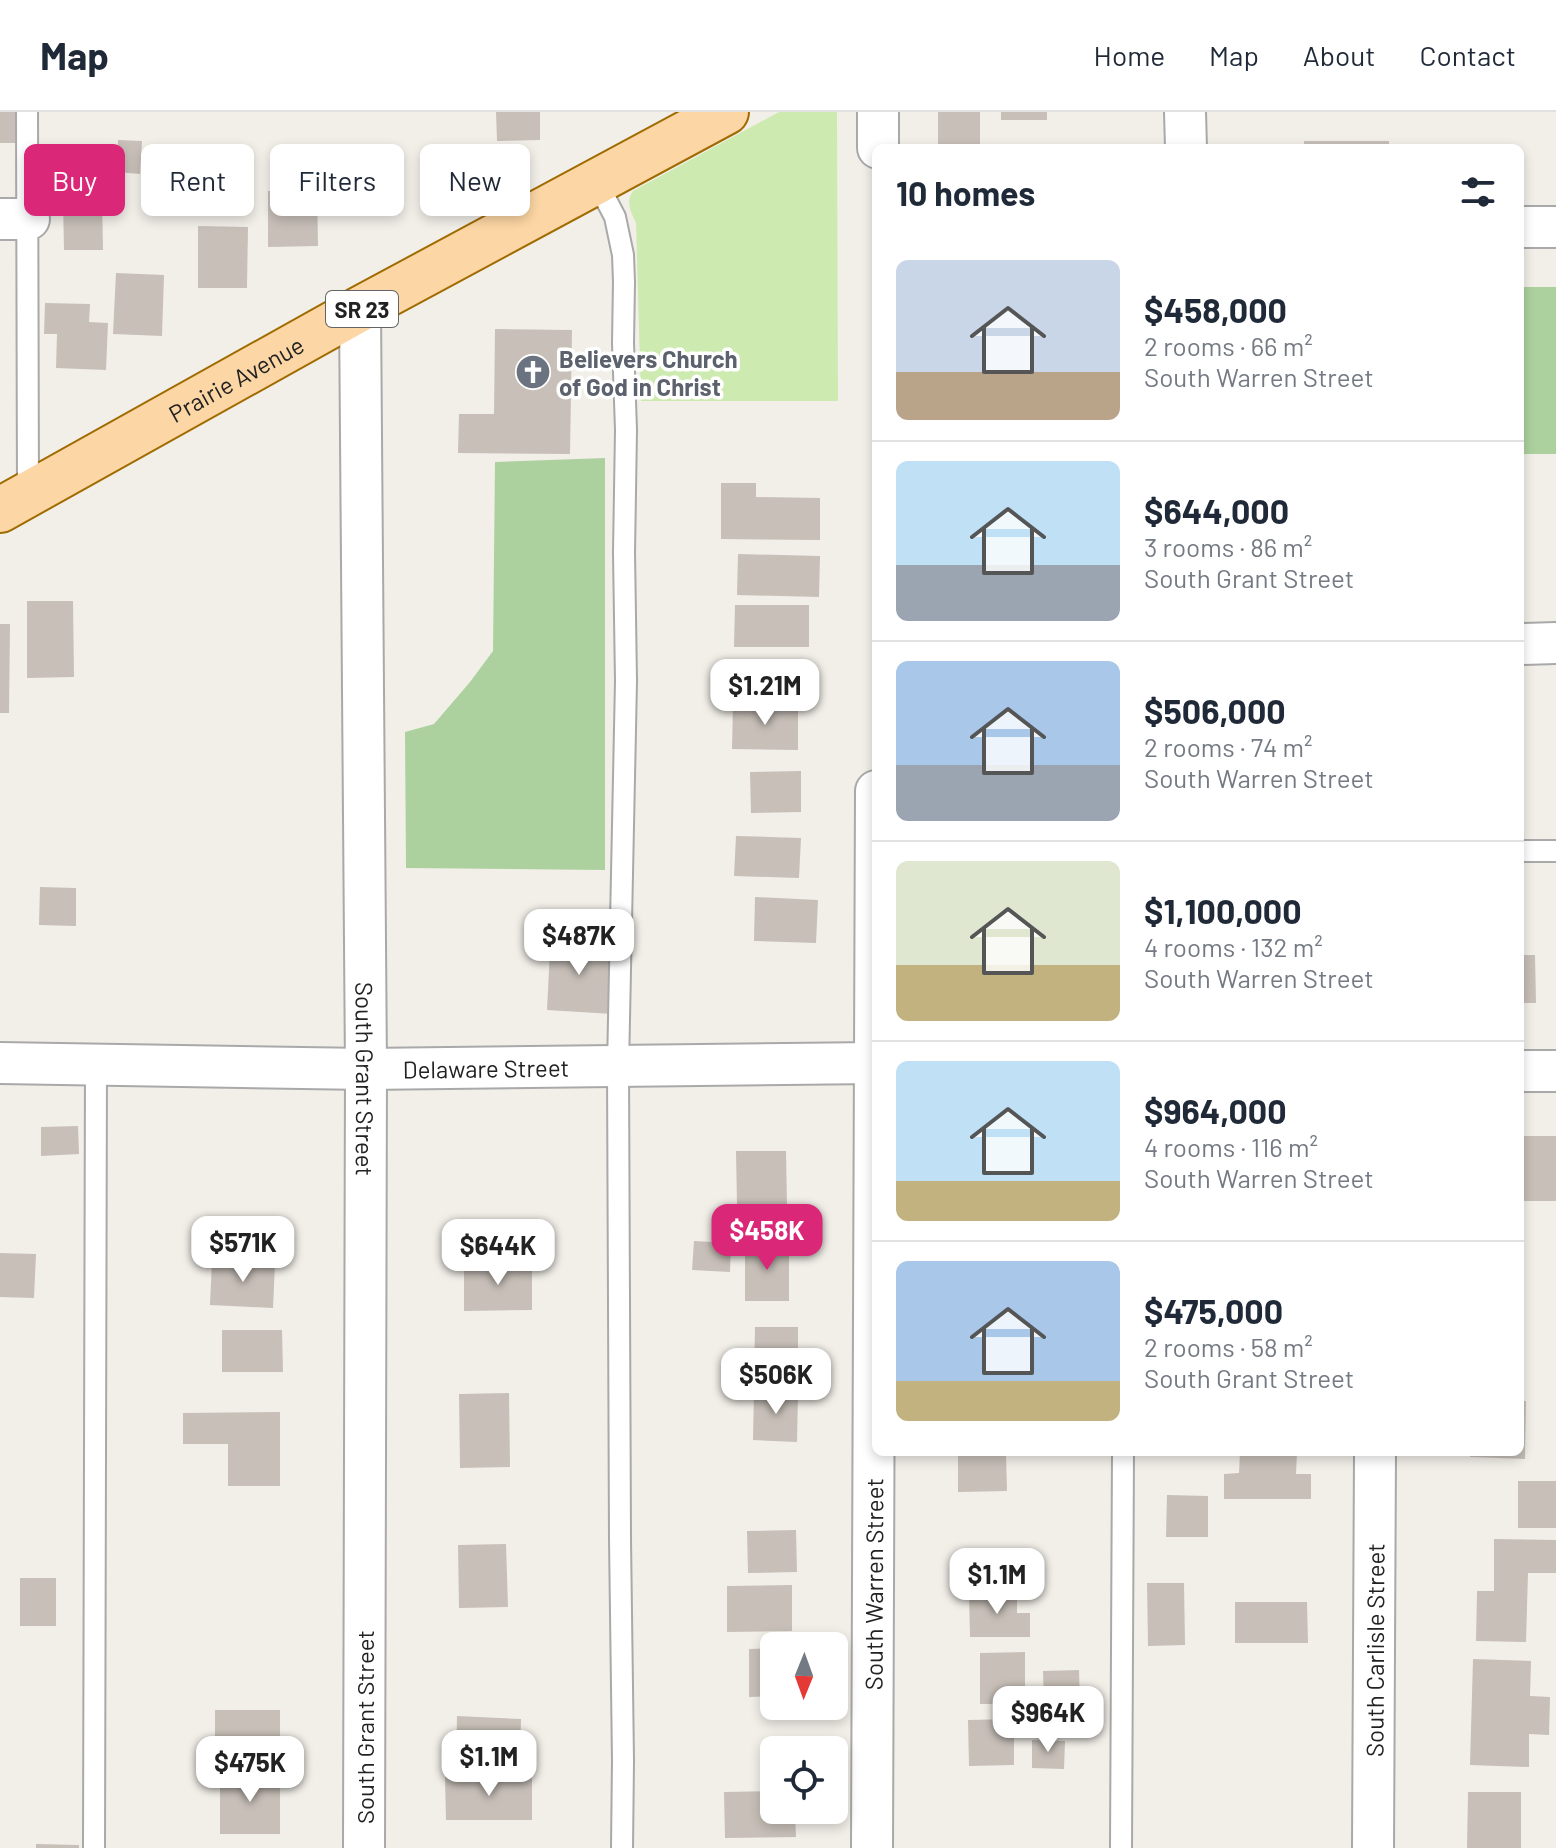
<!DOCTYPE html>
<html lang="en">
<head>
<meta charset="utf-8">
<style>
  body { margin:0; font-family:Barlow,sans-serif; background:#f2f2f3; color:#1f2937; height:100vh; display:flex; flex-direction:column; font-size:30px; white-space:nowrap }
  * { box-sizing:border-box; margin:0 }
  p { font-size:26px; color:#747a83 }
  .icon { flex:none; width:44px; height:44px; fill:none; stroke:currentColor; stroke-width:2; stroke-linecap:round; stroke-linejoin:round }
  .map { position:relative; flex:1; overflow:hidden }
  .panel { position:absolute; left:872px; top:32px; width:652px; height:1312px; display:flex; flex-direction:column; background:#fff; border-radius:12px; box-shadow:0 4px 12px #0003 }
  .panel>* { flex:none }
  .hud { position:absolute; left:24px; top:32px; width:728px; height:72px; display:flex; gap:16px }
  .needle { width:52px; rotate:181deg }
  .controls { position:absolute; left:760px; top:1520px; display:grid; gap:16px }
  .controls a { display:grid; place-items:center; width:88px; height:88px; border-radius:12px; background:#fff; box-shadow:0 4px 12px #0003; font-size:40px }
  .price { position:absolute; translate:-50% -68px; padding:0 18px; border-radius:16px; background:#fff; color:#222; font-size:26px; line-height:52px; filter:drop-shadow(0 2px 4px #0008) }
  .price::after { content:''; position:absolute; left:50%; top:48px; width:24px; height:18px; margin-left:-12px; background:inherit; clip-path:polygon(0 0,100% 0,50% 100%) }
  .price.current { background:#db2777; color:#fff }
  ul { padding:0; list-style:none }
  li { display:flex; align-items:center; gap:24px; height:200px; padding:0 24px }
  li+li { border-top:2px solid #e0e1e3 }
  li span { display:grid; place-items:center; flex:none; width:224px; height:160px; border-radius:12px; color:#555 }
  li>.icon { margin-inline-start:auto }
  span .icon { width:96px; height:96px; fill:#fffc; stroke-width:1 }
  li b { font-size:34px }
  h2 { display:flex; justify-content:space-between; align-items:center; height:96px; padding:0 24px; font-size:34px }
  .chip { padding:0 28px; border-radius:12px; background:#fff; box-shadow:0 4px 12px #0003; font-size:28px; line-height:72px }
  .chip.current { background:#db2777; color:#fff }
  header { display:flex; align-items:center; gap:48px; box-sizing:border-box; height:112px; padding:0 40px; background:#fff; border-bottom:2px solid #e0e1e3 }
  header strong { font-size:38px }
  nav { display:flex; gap:44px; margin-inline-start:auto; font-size:28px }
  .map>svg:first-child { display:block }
  .grass { fill:#cdebb0 }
  .forest { fill:#add19e }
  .building { fill:#c7bfb8 }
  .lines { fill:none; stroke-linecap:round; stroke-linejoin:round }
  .service-casing { stroke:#a9a9a9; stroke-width:24 }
  .minor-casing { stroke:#a9a9a9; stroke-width:44 }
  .primary-casing { stroke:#a06b00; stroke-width:48 }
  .service { stroke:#fff; stroke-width:20 }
  .minor { stroke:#fff; stroke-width:40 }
  .primary { stroke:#fcd6a4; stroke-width:44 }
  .labels { text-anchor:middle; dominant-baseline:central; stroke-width:7; stroke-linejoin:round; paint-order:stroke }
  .shield { fill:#fff; stroke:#646464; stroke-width:2 }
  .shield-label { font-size:22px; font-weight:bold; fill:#222 }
  .worship-label { font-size:24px; font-weight:bold; fill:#5b616d; stroke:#fff; text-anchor:start }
  .street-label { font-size:24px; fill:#222; stroke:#fff }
</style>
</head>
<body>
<header>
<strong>Map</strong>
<nav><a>Home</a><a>Map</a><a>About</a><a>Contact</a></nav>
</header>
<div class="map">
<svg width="1556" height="1736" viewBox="0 0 1556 1736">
  <rect width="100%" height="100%" fill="#f2efe9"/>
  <path class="grass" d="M779,0H837L838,289H641L636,111C631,100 625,90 633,79Z"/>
  <path class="forest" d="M1520,175H1556V342H1520Z
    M605,346V758L406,756L405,620L434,612L470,570L493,539L495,350Z"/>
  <path class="building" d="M0,0H17L16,31H0Z
    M496,0H540V28L497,29Z
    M938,0H980V36H938Z
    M1001,0H1047V8H1001Z
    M118,28L142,29L140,62L116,60Z
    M1304,29H1389V36H1304Z
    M317,78L318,134L268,135V79Z
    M102,87L103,138H64L63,88Z
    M198,114L248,115L247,176H198Z
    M116,161L164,163L162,224L113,222Z
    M45,191L90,192L89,210L108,211L106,258L56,256L57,222H44Z
    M495,217L572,218L570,342L458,341L459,302H494Z
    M721,371H756V385L820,386V428L721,427Z
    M738,442L820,444L819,485L737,483Z
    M27,489H73L74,565L27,566Z
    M735,493H809V535H734Z
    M0,512H10L9,601H0Z
    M733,592H798V638L732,637Z
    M801,659V700L751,701L750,660Z
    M736,724L801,726L799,766L734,764Z
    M40,775L76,776V814L39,813Z
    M755,785L818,788L816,831L754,829Z
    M551,818L582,819L581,845L616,846L613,902L547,898Z
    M1520,843H1535L1536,891H1520Z
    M78,1014L79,1042L41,1044V1015Z
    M1520,1024H1556V1089H1520Z
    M736,1039H786L787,1093H737Z
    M694,1129L731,1131L730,1160L692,1158Z
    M745,1132H789V1189H745Z
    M0,1141L36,1142L34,1186L0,1185Z
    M212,1149L275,1151L273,1196L210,1193Z
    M464,1152H532V1198L464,1199Z
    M755,1215H798V1262H754Z
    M222,1218H282L283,1260H222Z
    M754,1279L798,1281L797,1330L753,1328Z
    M509,1281L510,1355L460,1356L459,1282Z
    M1520,1289H1526L1525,1347L1470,1345V1340H1520Z
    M280,1300V1374H228V1332H183V1301Z
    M1240,1340L1297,1341L1296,1362H1311V1387H1224V1362L1239,1361Z
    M1006,1342L1007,1379L958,1380V1343Z
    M1518,1369H1556V1416H1518Z
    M1167,1383L1208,1384V1425H1166Z
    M796,1418L797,1460L748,1461L747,1419Z
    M1494,1427L1556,1428V1461H1528L1526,1530L1476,1529L1477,1479H1494Z
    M506,1432L508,1495L459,1496L458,1433Z
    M20,1466H56V1514H20Z
    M1147,1471H1184L1185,1533L1148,1534Z
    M792,1473V1519L727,1520V1474Z
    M1017,1479V1501H1030V1525H970L969,1480Z
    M1235,1490H1307L1308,1531H1235Z
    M774,1536V1584L749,1585V1537Z
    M1025,1540V1592H980V1541Z
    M1473,1547L1531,1549L1530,1584L1550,1585L1549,1623L1529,1622V1655L1470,1653Z
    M1079,1558L1080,1590L1044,1591L1043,1559Z
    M215,1598H280V1647L215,1648Z
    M457,1604L521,1607L520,1653L456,1650Z
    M1014,1607V1653L969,1654L968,1608Z
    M1032,1628L1065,1629L1064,1657L1032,1656Z
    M220,1662H280V1722H220Z
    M532,1664V1708H446L445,1665Z
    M774,1679V1698H795L796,1725L725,1726L724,1680Z
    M1468,1680H1521V1736H1467Z
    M36,1732L79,1733V1736H36Z"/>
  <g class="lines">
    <defs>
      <path id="service" d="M27,0L28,383
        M595,71L602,80L615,105L623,143L624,170L623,231L626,318L624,441L626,569L618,955L620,1427L623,1649L622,1736
        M1520,739H1556
        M94,1736L96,953
        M1121,1736L1123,1340"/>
      <g id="minor">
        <path d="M878,0V36"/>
        <path d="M1185,0L1186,36"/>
        <path d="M0,107H29"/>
        <path d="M1520,115H1556"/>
        <path id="s1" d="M360,197L366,957L364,1736"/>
        <path d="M1520,532L1556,531"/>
        <path id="s2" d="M0,951L366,957L876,951"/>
        <path d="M1520,959H1556"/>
        <path id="s3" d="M872,1736L876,679"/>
        <path id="s4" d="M1373,1736L1375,1340"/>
      </g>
      <g id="primary">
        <path id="s5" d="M0,398L360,197L726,0"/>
      </g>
    </defs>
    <use href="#service" class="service-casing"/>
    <use href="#minor" class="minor-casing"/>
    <use href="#primary" class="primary-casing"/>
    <use href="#service" class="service"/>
    <use href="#minor" class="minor"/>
    <use href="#primary" class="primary"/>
  </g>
  <defs>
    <symbol id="church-disc" viewBox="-11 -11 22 22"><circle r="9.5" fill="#6b7280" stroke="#fff"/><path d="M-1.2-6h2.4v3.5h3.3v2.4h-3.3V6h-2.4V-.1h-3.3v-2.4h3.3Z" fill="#fff"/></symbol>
  </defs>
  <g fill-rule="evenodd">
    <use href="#church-disc" x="513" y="240" width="40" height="40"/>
  </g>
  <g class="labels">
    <rect class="shield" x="326" y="179" width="72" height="36" rx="6"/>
    <g class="shield-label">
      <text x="362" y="197">SR 23</text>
    </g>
    <g class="worship-label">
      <text x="559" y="246">Believers Church<tspan x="559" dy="28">of God in Christ</tspan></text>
    </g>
    <g class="street-label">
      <text stroke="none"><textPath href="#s5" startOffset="270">Prairie Avenue</textPath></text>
      <text stroke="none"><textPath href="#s2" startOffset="486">Delaware Street</textPath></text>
      <text stroke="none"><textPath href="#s1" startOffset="770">South Grant Street</textPath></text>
      <text stroke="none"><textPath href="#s3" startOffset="264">South Warren Street</textPath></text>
      <text stroke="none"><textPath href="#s4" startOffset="198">South Carlisle Street</textPath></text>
      <text transform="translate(364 1615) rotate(-90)">South Grant Street</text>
    </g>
  </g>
</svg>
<div class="controls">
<a><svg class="needle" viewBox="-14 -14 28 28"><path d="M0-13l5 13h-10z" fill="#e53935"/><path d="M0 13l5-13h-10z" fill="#747a83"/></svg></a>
<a><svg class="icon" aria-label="locate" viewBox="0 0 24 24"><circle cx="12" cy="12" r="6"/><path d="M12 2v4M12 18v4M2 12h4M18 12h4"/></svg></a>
</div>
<b class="price" style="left:765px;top:615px">$1.21M</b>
<b class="price" style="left:579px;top:865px">$487K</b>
<b class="price current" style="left:767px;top:1160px">$458K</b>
<b class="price" style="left:243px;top:1172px">$571K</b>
<b class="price" style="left:498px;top:1175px">$644K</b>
<b class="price" style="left:776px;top:1304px">$506K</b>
<b class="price" style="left:997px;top:1504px">$1.1M</b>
<b class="price" style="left:1048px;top:1642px">$964K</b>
<b class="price" style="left:489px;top:1686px">$1.1M</b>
<b class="price" style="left:250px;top:1692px">$475K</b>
<div class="hud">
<a class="chip current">Buy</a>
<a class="chip">Rent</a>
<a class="chip">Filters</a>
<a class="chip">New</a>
</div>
<section class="panel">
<h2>10 homes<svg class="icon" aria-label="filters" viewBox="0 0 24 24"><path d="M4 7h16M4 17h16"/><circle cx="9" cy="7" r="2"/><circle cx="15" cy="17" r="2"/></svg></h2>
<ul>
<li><span style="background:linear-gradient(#c9d6e8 70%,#b9a48a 0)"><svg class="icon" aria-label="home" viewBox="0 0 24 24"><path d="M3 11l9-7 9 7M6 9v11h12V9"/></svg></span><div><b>$458,000</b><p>2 rooms · 66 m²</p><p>South Warren Street</p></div></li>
<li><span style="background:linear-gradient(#bfe0f5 65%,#9aa5b1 0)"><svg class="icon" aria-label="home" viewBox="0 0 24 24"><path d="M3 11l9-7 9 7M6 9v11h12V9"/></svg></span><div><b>$644,000</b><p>3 rooms · 86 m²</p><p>South Grant Street</p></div></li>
<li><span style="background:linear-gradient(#a9c7e8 65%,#9aa5b1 0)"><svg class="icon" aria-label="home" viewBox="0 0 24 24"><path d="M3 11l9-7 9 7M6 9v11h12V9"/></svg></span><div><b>$506,000</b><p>2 rooms · 74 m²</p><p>South Warren Street</p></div></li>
<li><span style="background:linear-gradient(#dfe7d0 65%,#c2b280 0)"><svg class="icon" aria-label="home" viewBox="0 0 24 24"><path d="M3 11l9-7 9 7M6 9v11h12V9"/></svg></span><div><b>$1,100,000</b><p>4 rooms · 132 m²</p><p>South Warren Street</p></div></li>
<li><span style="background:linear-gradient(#bfe0f5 75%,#c2b280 0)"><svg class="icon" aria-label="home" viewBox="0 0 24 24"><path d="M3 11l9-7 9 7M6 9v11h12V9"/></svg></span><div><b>$964,000</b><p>4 rooms · 116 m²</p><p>South Warren Street</p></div></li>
<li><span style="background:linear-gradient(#a9c7e8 75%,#c2b280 0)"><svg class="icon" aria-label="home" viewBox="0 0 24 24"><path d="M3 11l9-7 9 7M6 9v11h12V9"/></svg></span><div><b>$475,000</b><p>2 rooms · 58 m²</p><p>South Grant Street</p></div></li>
</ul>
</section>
</div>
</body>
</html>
